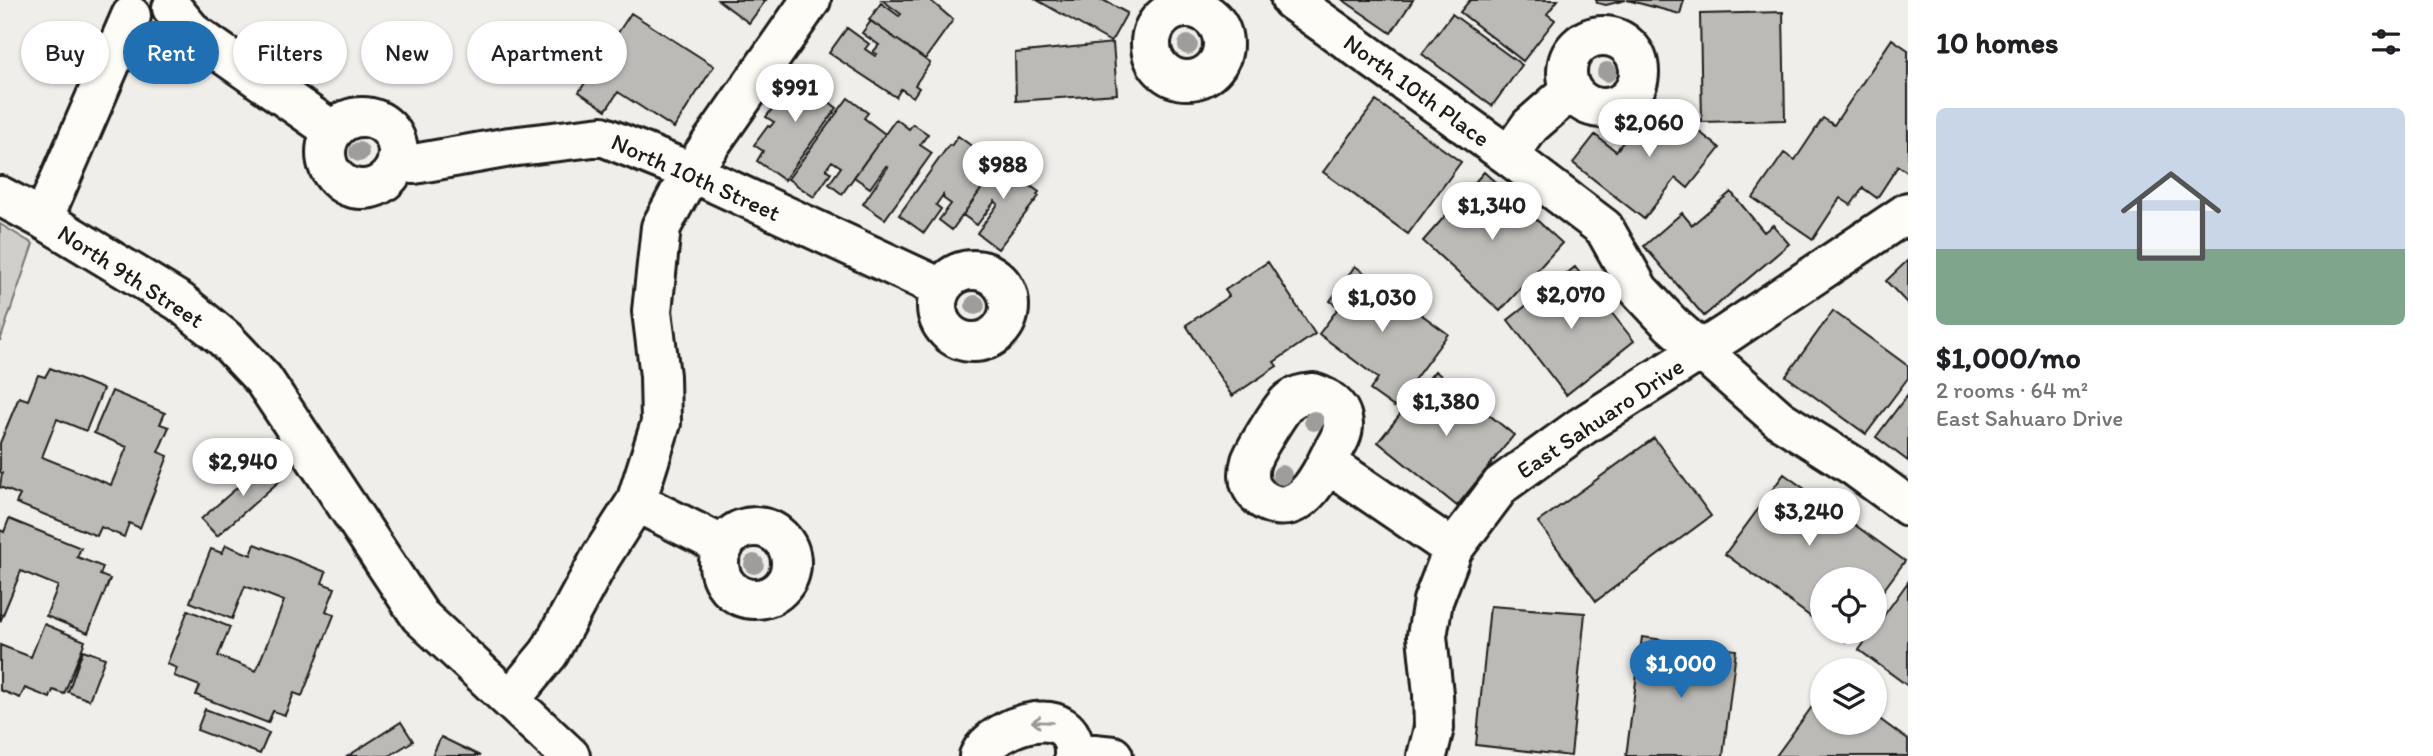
<!DOCTYPE html>
<html lang="en">
<head>
<meta charset="utf-8">
<style>
  body { margin:0; font-family:Itim,sans-serif; background:#f6f6f6; color:#202124; height:100vh; display:flex; flex-direction:column; font-size:26px; white-space:nowrap }
  * { box-sizing:border-box; margin:0 }
  p { font-size:23px; color:#757577 }
  .icon { flex:none; width:38px; height:38px; fill:none; stroke:currentColor; stroke-width:2; stroke-linecap:round; stroke-linejoin:round }
  .map { position:relative; flex:1; overflow:hidden }
  .panel { display:flex; flex-direction:column; background:#fff; width:525px }
  .panel>* { flex:none }
  .top-card { position:absolute; left:21px; top:21px; width:665px; height:63px; display:flex; gap:14px }
  .tools { position:absolute; left:1810px; top:567px; display:grid; gap:14px }
  .tools a { display:grid; place-items:center; width:77px; height:77px; border-radius:50%; background:#fff; box-shadow:0 2px 5px #0004; font-size:35px }
  .price { position:absolute; translate:-50% -60px; padding:0 16px; border-radius:24px; background:#fff; color:#222; font-size:23px; line-height:46px; filter:drop-shadow(0 2px 4px #0008) }
  .price::after { content:''; position:absolute; left:50%; top:42px; width:21px; height:16px; margin-left:-10px; background:inherit; clip-path:polygon(0 0,100% 0,50% 100%) }
  .price.on { background:#1f6fb2; color:#fff }
  ul { padding:0; list-style:none }
  li { display:grid; align-content:center; gap:14px; height:371px; padding:0 28px }
  li span { display:grid; place-items:center; height:217px; border-radius:10px; color:#555 }
  li>.icon { margin-inline-start:auto }
  span .icon { width:126px; height:126px; fill:#fffc; stroke-width:1 }
  li b { font-size:30px }
  h2 { display:flex; justify-content:space-between; align-items:center; height:84px; padding:0 28px; font-size:30px }
  .tag { padding:0 24px; border-radius:32px; background:#fff; box-shadow:0 2px 5px #0004; font-size:24px; line-height:63px }
  .tag.on { background:#1f6fb2; color:#fff }
  main { display:flex; flex:1; min-height:0 }
  .map>svg:first-child { display:block }
  .green { fill:#d0cfcc; stroke:#767674; stroke-width:2 }
  .building { fill:#bbbab6; stroke:#1c1c1c; stroke-width:2 }
  .lines { fill:none; stroke-linecap:round; stroke-linejoin:round }
  .minor-casing { stroke:#1c1c1c; stroke-width:44 }
  .minor { stroke:#fdfcf7; stroke-width:38 }
  .tree { fill:#9e9d9b }
  .oneway { stroke:#989794 }
  .labels { text-anchor:middle; dominant-baseline:central; stroke-width:5; stroke-linejoin:round; paint-order:stroke }
  .street-label { font-size:24px; fill:#1c1c1c; stroke:#fdfcf7 }
</style>
</head>
<body>
<main>
<div class="map">
<svg width="1908" height="756" viewBox="0 0 1908 756">
  <rect width="100%" height="100%" fill="#f0eeea"/>
  <filter id="ink" filterUnits="userSpaceOnUse"><feTurbulence type="fractalNoise" baseFrequency=".0143" numOctaves="2"/><feDisplacementMap in="SourceGraphic" scale="14" xChannelSelector="R" yChannelSelector="G"/><feConvolveMatrix kernelMatrix="1 2 1 2 8 2 1 2 1" color-interpolation-filters="sRGB"/></filter>
  <g filter="url(#ink)">
    <path class="green" d="M0,224L33,244L0,341Z"/>
    <path class="building" d="M718,0H766L749,23Z
      M882,0H930L953,20L925,59L869,20L881,3L899,16L901,14Z
      M1037,0H1103L1127,13L1111,42Z
      M1343,0H1413L1391,33Z
      M1470,0H1558L1547,14L1555,20L1523,61L1460,12Z
      M1596,0H1626L1606,5L1597,3Z
      M1627,0H1684L1680,14Z
      M1783,12L1785,120L1702,122L1700,14Z
      M631,13L714,66L674,128L618,92L606,110L579,92Z
      M1452,14L1522,65L1492,106L1422,54Z
      M871,21L930,63L915,85L919,88L913,97L901,89L896,97L829,53L847,28L869,44L865,49L875,56L877,54L873,52L879,45L862,33Z
      M1892,39L1908,50V170L1907,172L1898,166L1877,198L1863,188L1851,205L1840,198L1813,239L1753,198L1784,153L1795,160L1823,118L1834,125Z
      M1113,43L1117,94L1016,101L1015,53Z
      M803,69L830,89L824,98L837,108L784,180L757,161L763,151L754,145L768,126L770,127L774,122L766,117Z
      M848,98L868,113L864,118L885,134L842,194L829,184L841,167L832,161L826,169L831,173L814,197L788,179Z
      M1657,99L1720,148L1688,188L1676,178L1644,219L1573,163L1595,135L1616,151Z
      M1376,101L1461,162L1408,234L1323,172Z
      M896,119L909,129L913,124L928,134L920,145L932,153L885,219L863,204L888,167L886,166L870,188L854,177Z
      M958,136L977,150L974,155L995,170L952,230L939,220L951,204L944,199L943,195L936,205L941,209L924,233L899,215L949,145L951,146Z
      M1006,154L1036,173L1028,184L1039,192L1037,195L1039,196L998,249L977,233L998,204L995,201L977,225L963,215Z
      M1484,172L1562,243L1500,311L1423,241Z
      M1731,192L1764,232L1773,225L1789,244L1704,316L1644,246L1682,213L1692,225Z
      M1908,260V304L1886,281Z
      M1268,262L1315,334L1274,362L1277,366L1232,396L1186,325L1229,296L1225,290Z
      M1355,266L1448,334L1394,407L1370,390L1378,378L1319,334L1339,307L1330,301Z
      M1575,267L1634,341L1566,395L1508,320Z
      M1833,311L1908,366V378L1866,434L1786,376Z
      M50,368L103,389L86,431L57,419L42,457L111,485L127,447L94,433L112,391L165,413L160,424L169,427L158,452L168,456L140,528L129,523L124,537L101,527L97,536L16,503L20,495L0,487L2,473L0,472V443L19,397L28,400L38,375L45,377Z
      M1435,371L1514,435L1457,506L1378,442Z
      M1908,394V461L1876,437Z
      M1654,438L1711,516L1596,601L1538,522Z
      M270,459L284,477L217,536L201,519Z
      M1784,474L1905,561L1874,603V579H1822V625L1725,554Z
      M9,519L81,548L77,557L103,567L100,575L110,579L88,633L46,616L58,586L21,571L0,622V530L4,532Z
      M255,544L326,572L322,583L335,588L326,611L334,615L302,696L294,693L285,715L273,711L268,723L196,695L200,686L174,676L177,668L167,664L188,610L230,627L218,656L256,671L284,601L245,586L232,619L190,602L211,549L222,553L226,545L251,555Z
      M1908,582V686L1859,650Z
      M1490,606L1585,613L1571,756L1476,745Z
      M44,624L85,641L64,694L53,690L50,698L25,688L20,698L0,690V645L31,657Z
      M1832,632H1854L1846,642Z
      M1642,637L1736,650L1723,756H1626Z
      M83,650L105,658L89,700L68,692Z
      M1822,693V723H1874V715L1908,740V756H1776Z
      M205,709L269,733L260,754L197,730Z
      M401,722L413,741L389,756H348Z
      M441,737L480,756H432Z"/>
    <g class="lines">
      <defs>
        <path id="minor" d="M1291,0L1509,156L1604,228L1639,290L1671,324L1779,419L1855,467L1908,506
          M172,8L193,33L333,131
          M1151 44a36 36 0 1 1 72 0a36 36 0 1 1-72 0Z
          M1567 72a36 36 0 1 1 72 0a36 36 0 1 1-72 0Z
          M326 153a36 36 0 1 1 72 0a36 36 0 1 1-72 0Z
          M1509,156L1530,126L1571,90
          M397,160L414,164L510,147L602,136L691,172L941,288
          M0,196L43,219L180,302L225,339L263,379L420,616L570,756
          M43,219L131,16
          M937 306a36 36 0 1 1 72 0a36 36 0 1 1-72 0Z
          M1313,393C1329,398 1342,407 1343,425C1343,436 1336,445 1331,454C1321,475 1304,510 1276,505C1267,503 1260,499 1254,491C1248,483 1248,471 1251,461C1255,450 1280,409 1288,402C1295,395 1304,394 1313,393Z
          M1327,463L1453,549
          M636,502L724,546
          M719 563a36 36 0 1 1 72 0a36 36 0 1 1-72 0Z
          M510,700L549,653L601,557L636,502L661,423L660,376L652,311L661,227L691,172L811,0
          M1075,752L1113,756
          M979,756C994,724 1077,698 1074,756
          M1427,756L1434,728L1433,694L1427,636L1433,601L1453,549L1501,485L1581,427L1728,333L1908,212"/>
      </defs>
      <use href="#minor" class="minor-casing"/>
      <use href="#minor" class="minor"/>
    </g>
    <g class="tree">
      <circle cx="1188" cy="45" r="10"/>
      <circle cx="1607" cy="72" r="10"/>
      <circle cx="359" cy="152" r="10"/>
      <circle cx="975" cy="305" r="10"/>
      <circle cx="1314" cy="421" r="10"/>
      <circle cx="1282" cy="475" r="10"/>
      <circle cx="754" cy="564" r="10"/>
    </g>
    <defs><path id="oneway-shaft" d="M-6 0H5M1.5-3L5.5 0L1.5 3" fill="none" stroke-width="1.6" stroke-linecap="round" stroke-linejoin="round" transform="scale(1.75)"/></defs>
    <use class="oneway" href="#oneway-shaft" transform="translate(1042 722) rotate(-178)"/>
  </g>
  <g class="labels">
    <g class="street-label">
      <text transform="translate(1417 90) rotate(36)">North 10th Place</text>
      <text transform="translate(696 177) rotate(24)">North 10th Street</text>
      <text transform="translate(131 276) rotate(33)">North 9th Street</text>
      <text transform="translate(1600 418) rotate(-34)">East Sahuaro Drive</text>
    </g>
  </g>
</svg>
<div class="tools">
<a><svg class="icon" aria-label="locate" viewBox="0 0 24 24"><circle cx="12" cy="12" r="6"/><path d="M12 2v4M12 18v4M2 12h4M18 12h4"/></svg></a>
<a><svg class="icon" aria-label="layers" viewBox="0 0 24 24"><path d="M12 4l9 5-9 5-9-5zM3 14l9 5 9-5"/></svg></a>
</div>
<b class="price" style="left:795px;top:124px">$991</b>
<b class="price" style="left:1649px;top:159px">$2,060</b>
<b class="price" style="left:1003px;top:201px">$988</b>
<b class="price" style="left:1492px;top:242px">$1,340</b>
<b class="price" style="left:1571px;top:331px">$2,070</b>
<b class="price" style="left:1382px;top:334px">$1,030</b>
<b class="price" style="left:1446px;top:438px">$1,380</b>
<b class="price" style="left:243px;top:498px">$2,940</b>
<b class="price" style="left:1809px;top:548px">$3,240</b>
<b class="price on" style="left:1681px;top:700px">$1,000</b>
<div class="top-card">
<a class="tag">Buy</a>
<a class="tag on">Rent</a>
<a class="tag">Filters</a>
<a class="tag">New</a>
<a class="tag">Apartment</a>
</div>
</div>
<section class="panel">
<h2>10 homes<svg class="icon" aria-label="filters" viewBox="0 0 24 24"><path d="M4 7h16M4 17h16"/><circle cx="9" cy="7" r="2"/><circle cx="15" cy="17" r="2"/></svg></h2>
<ul>
<li><span style="background:linear-gradient(#c9d6e8 65%,#7fa58c 0)"><svg class="icon" aria-label="home" viewBox="0 0 24 24"><path d="M3 11l9-7 9 7M6 9v11h12V9"/></svg></span><div><b>$1,000/mo</b><p>2 rooms · 64 m²</p><p>East Sahuaro Drive</p></div></li>
</ul>
</section>
</main>
</body>
</html>
